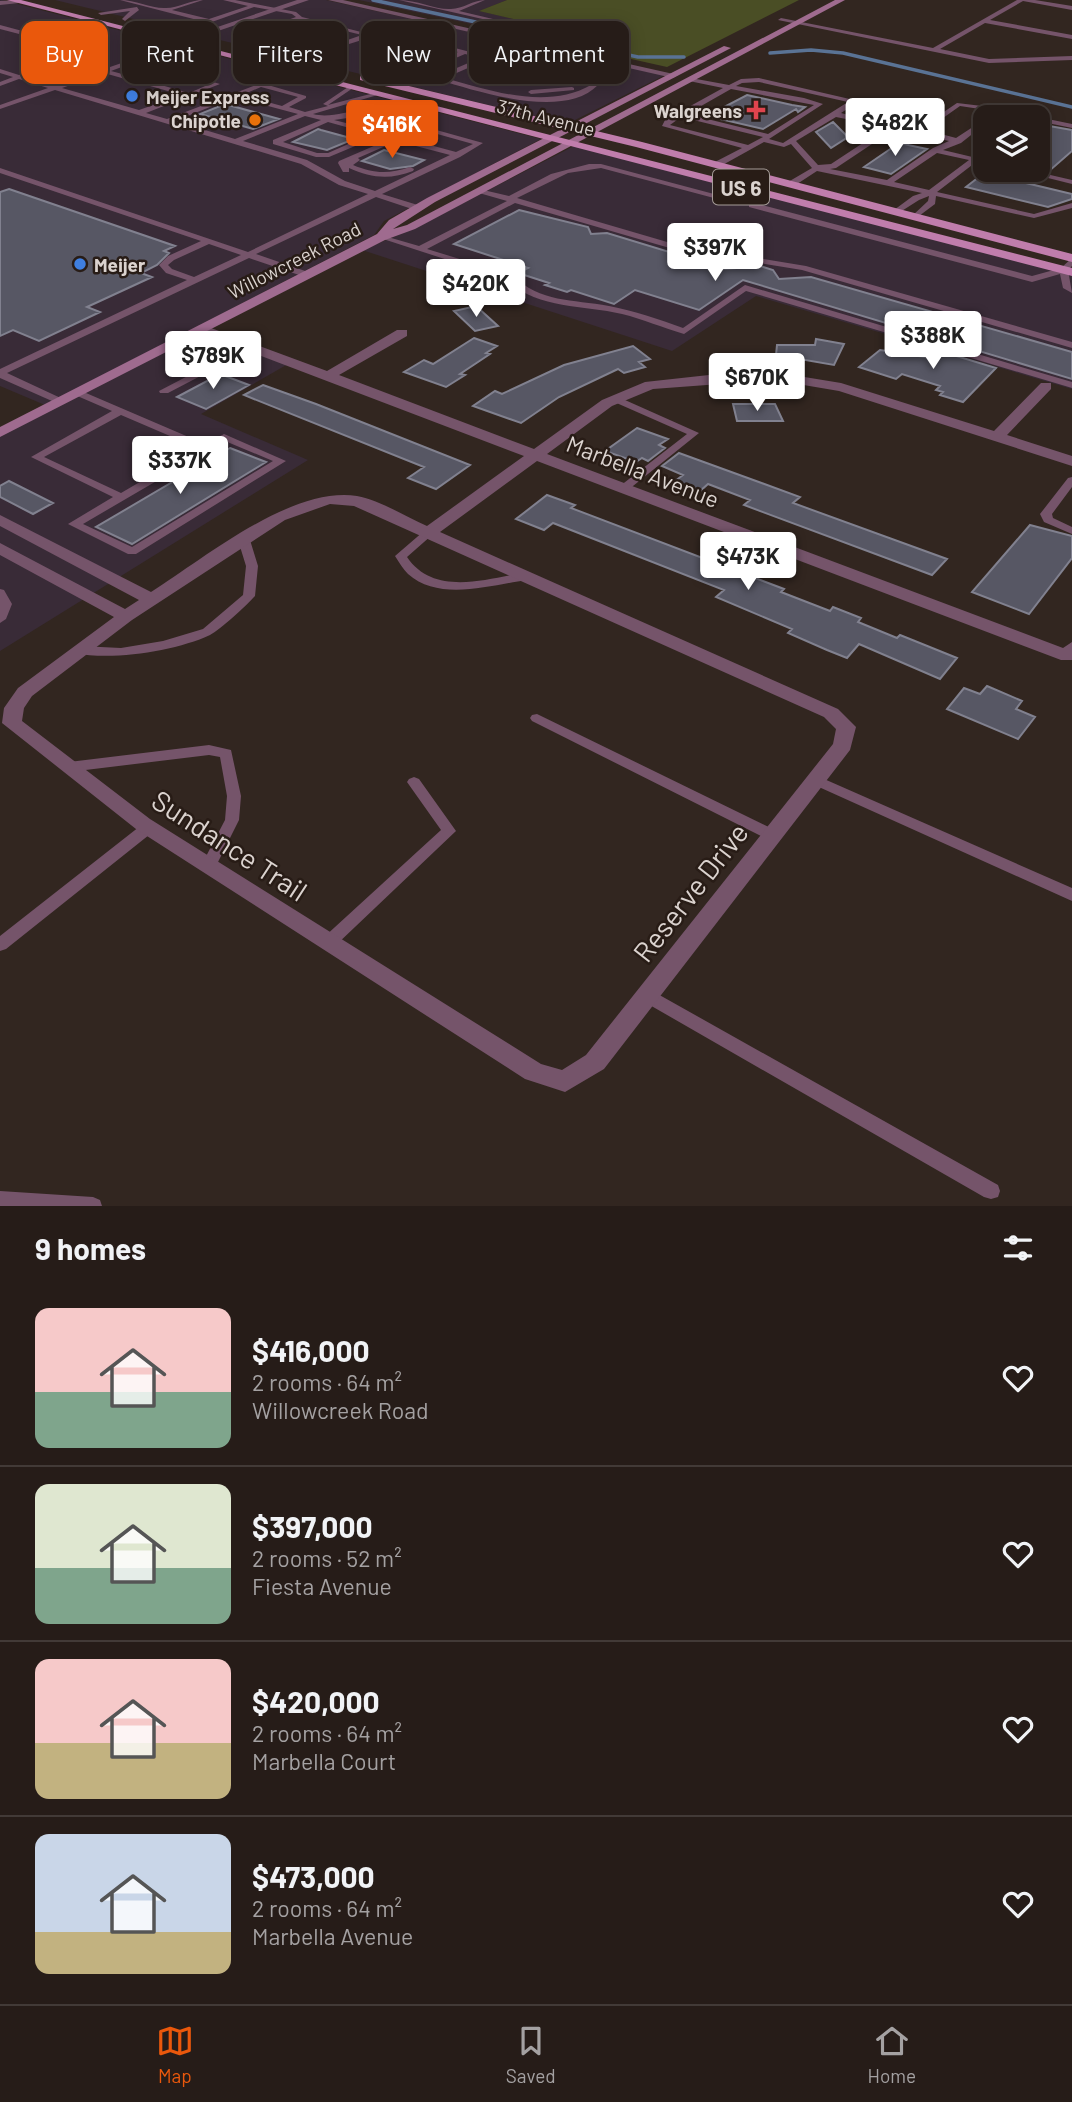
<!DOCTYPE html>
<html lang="en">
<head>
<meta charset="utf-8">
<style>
  body { margin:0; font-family:Barlow,sans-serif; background:#322925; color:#f1f3f6; height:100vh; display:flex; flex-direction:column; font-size:26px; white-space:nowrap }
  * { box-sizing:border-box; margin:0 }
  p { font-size:23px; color:#a4a1a2 }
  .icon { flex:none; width:38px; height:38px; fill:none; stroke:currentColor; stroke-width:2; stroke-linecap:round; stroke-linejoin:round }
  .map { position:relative; height:1206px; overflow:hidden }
  .panel { display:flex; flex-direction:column; background:#261c18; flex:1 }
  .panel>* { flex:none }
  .guide { position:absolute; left:21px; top:21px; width:700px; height:63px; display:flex; gap:14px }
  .controls { position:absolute; left:973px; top:105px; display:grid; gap:14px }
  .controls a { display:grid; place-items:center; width:77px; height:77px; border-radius:14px; background:#261c18; box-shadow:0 4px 18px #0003,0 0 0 2px #423a37; font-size:35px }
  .price { position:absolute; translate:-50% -60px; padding:0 16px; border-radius:7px; background:#fff; color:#222; font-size:23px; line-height:46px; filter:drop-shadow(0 2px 4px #0008) }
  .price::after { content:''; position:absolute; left:50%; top:42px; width:21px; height:16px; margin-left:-10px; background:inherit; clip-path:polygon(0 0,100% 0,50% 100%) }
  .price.selected { background:#ea580c; color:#fff }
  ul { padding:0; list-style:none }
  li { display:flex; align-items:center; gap:21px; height:175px; padding:0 35px }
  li+li { border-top:2px solid #423a37 }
  li span { display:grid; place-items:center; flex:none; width:196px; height:140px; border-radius:14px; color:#555 }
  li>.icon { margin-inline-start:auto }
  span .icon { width:84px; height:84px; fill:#fffc; stroke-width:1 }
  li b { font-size:30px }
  h2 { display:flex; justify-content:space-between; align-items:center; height:84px; padding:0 35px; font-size:30px }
  .chip { padding:0 24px; border-radius:14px; background:#261c18; box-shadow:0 4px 18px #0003,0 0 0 2px #423a37; font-size:24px; line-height:63px }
  .chip.selected { background:#ea580c; color:#fff }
  .tab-bar { display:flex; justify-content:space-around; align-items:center; height:98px; border-top:2px solid #423a37; background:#261c18; font-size:19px; color:#a4a1a2 }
  .tab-bar a { display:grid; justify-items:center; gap:4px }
  .tab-bar .selected { color:#ea580c }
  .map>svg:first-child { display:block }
  .commercial { fill:#392b37 }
  .green { fill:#4a4e25 }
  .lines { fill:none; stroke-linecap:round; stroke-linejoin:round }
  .stream { stroke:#5a7395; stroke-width:3.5 }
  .building { fill:#575764; stroke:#81818f; stroke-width:2 }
  .lane { fill:#75546a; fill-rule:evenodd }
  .street { fill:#75546a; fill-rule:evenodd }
  .secondary { fill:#9f6b8f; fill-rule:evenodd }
  .primary { fill:#c07dac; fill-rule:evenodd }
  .shop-dot { fill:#3f7fe0; stroke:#281c16; stroke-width:2.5 }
  .health-dot { fill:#e0444e; stroke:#281c16; stroke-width:2.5 }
  .food-dot { fill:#e8710a; stroke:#281c16; stroke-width:2.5 }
  .labels { text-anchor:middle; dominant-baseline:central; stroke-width:5; stroke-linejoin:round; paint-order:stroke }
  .far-poi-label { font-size:19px; font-weight:bold; fill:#dbd3cf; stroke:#281c16; text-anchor:start }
  .far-street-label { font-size:19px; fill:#dbd3cf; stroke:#281c16 }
  .shield { fill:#281c16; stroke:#a59c98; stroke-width:2 }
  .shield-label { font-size:21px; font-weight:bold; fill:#dbd3cf }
  .street-label { font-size:23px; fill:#dbd3cf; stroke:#281c16 }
  .near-street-label { font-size:28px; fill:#dbd3cf; stroke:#281c16 }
</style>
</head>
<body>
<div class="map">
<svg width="1072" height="1206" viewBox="0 0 1072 1206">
  <rect width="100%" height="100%" fill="#322620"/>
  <path class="commercial" d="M0,0H2L541,139L384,221L374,235L45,405L0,386Z
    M55,0H326L665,75L567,124Z
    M359,0H507L480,11L567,31L546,40Z
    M574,146L1072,275V389L756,296L672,351L362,250L413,229Z
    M202,332L288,364L201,414L308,460L0,651V436Z"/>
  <path class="green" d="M507,0H799L667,67L546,40L566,31L479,11Z"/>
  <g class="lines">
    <path class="stream" d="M373,0L527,33
      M549,38L638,57H684
      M770,53L811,50L843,53L1072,107"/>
  </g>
  <path class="building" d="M747,95L792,105L805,107L798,112L796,109L763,129L707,116Z
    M225,104L279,119L253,129L200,114Z
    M833,122L848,137L831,148L816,132Z
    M1038,124L1072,130V151L1048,172L1038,169Z
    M318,129L321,130L354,139L327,150L293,142Z
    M899,143L927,149L891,174L864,167Z
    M384,150L424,160L413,166L390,169L362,161Z
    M984,173L1072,194V199L1048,207L966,187Z
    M9,189L175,246L164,251L169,253L157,265L141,273L152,277L87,307L100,312L39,341L13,330L0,336V192Z
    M519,210L588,227L591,234L607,233L725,269L760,266L773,270L779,279L811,277L1072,352V379L743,280L699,310L635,290L614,304L571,290L567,292L545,285L549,283L518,273L528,268L454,244Z
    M476,306L498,326L475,331L454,311Z
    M474,338L497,346L486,353L490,354L460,374L465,375L446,387L404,372L424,360L433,364Z
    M816,339L844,344L834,365L776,355L777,345H815Z
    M633,346L650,359L639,362L645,367L624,373L618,369L559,397L521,423L473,406L495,391L502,394L564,365Z
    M880,350L938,359L940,351L996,368L963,402L940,395L943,392L936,390L940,386L902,374L896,379L859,367Z
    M220,374L249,385L206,409L177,397Z
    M263,385L316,404L470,465L436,489L408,478L424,467L244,395Z
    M733,404H775L783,421H737Z
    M637,428L668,439L659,445L665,448L648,461L642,458L636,462L605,451Z
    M230,448L266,462L132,544L96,527Z
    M679,453L800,497L793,503L947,559L932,575L744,505L750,500L708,484L699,492L674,482L683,475L662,466Z
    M9,481L53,503L33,514L0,497V486Z
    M547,495L575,505L571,508L784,589L781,592L830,611L833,607L861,618L858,622L897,638L900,635L957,658L940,679L859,644L847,658L827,650L788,633L792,629L716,597L724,590L553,523L544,530L516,519Z
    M1030,525L1072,536V558L1029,614L972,592Z
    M987,686L1022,701L1016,709L1035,717L1018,739L947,709L964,688L980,694Z"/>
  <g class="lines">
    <path class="lane" d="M17,0L19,3L0,5V1Z
      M120,0C135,0 150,8 164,8C177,9 190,0 203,0L172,10L209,19L248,6L223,0H235L296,12L302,17L369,34L365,39L330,50L235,29L238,27L257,31L296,17L292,14L254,7L209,23ZM300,20L362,35L330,46L262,32Z
      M399,0C417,0 436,10 451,9C463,9 473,0 485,0L459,11L549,32L497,55L591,78L598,85C564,120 480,92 439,80L432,83L390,86V84L392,83L433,78L414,72L445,58L391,45L373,53V55L400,61L408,69L405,71L396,63L368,56L367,51L404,35L486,56L540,32ZM405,39L458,52L451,55L396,43ZM465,54L480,58L438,76L423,72ZM491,58L503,61L470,75V77H474L510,62L587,80L591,85C547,110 491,91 445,78Z
      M1017,0H1035L1072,6V10L1023,1L990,20L1072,35V39L985,23L940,49L989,59L1072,56V60L989,63L778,20L781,18L933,48Z
      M137,7L139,10L125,21L122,19L130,11L101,15L98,13Z
      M0,25L97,51V53L26,77L55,86L139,57L193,45V47L143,59L111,71L126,75L155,65L220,84L146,113L167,119L261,83L306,96V98L289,107L305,112L328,106L323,104L351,85L354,87L353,88L328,105L378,92L381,94L313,114C332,119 349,109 369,111C380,112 397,118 407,123L385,133L396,136L422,126L483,143L460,157L382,194L421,206V210H415L376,197L256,254L311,273V277H305L249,258L7,373L65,400L66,402L61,405L0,378V369L187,280L166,273L159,265L168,256L201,241L0,173V168L248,252L368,194L339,185L301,164L55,90L0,109V105L48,88L19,79L0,86V82L13,77L0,73V69L19,75L88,52L0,29ZM155,69L210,84L189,93L133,77ZM104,73L182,95L139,110L62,88ZM261,87L298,97L282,106L242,95ZM235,97L298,114L235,139L175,121ZM368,115L396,123L378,131L334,120ZM305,116L321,120L273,140V144L316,157H329L379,136L390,139L339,161L338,163L343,172H349V168C371,178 390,180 413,171L414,169L410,167C389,174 374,174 353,165L360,160L358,158L397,141L450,155L375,191L345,181L307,160L243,141ZM328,122L371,134L328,153H317L283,142ZM423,130L473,144L456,152L404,138ZM209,244L241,255L194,277L172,269L168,265L174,260Z
      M691,78L729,85L741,79L759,78L854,100L852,106L841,113L860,118L882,131L878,140L836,168L830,169L887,180L933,148L949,141L926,136L917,130L957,103L999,108L1033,116L1034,117H1023L1000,112L994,117H987L993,111L960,106L926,130L956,138L985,119V124L961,143L943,150L985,160V164L976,162L937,192L1034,214L1072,203V208L1034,218L936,196L935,204L915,219L911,217L928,201L929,196L919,200L897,214L893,212L894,210L913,196L922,193L817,171L794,186H788V182L812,168L791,144L784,147L764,142L719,167H713V163L742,148L662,126L665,120L723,88L689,81L688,80ZM759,82L848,102L783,143L769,139L823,104L804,98L736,86L742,83ZM731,89L814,105L768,134L687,114ZM681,117L763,137L748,145L670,125ZM836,117L856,121L874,132L872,137L831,164L818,165L796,141ZM937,153L969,160L929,190L894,182Z
      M572,87L574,88V90L531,94L528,92L531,90Z
      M1037,117H1038L1072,124V128L1038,121Z
      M589,164H601L729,198H739L757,189L761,191L744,202H729L601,168L568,173L517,198L674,244L806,266L1072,342V348L802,270L673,249L515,203L427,249L512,275C541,303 572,299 609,306C634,311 659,319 683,328L745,285L1072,382V388L746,291L684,334C663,328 643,319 622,314C582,304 538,310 506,279L377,237L381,235L419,246L507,201L479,193V189L509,196L551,174Z
      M1016,170H1029L1072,180V184Z
      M763,191L770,193L758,204L1032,276L1061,268L1072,258V266L1068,270L1072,293L1063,288L1060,274L1032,282L749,207V203Z
      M249,344L252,345V349L168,393H160L159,391Z
      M79,390L205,444L224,434L286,461L136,554H128L68,524L113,497L31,457L112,411L75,395L74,393ZM121,415L198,448L121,493L44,457ZM225,441L273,461L132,547L83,524Z
      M616,396L699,433L628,490H620L618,488L620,486L687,434L612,401L611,399Z
      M1072,477V487L1052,514L1053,518L1072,527V534L1044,522L1040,514L1068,478Z
      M428,530L432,531L434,533L432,535L407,557C434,597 487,579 527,572L533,576L527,580C491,585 439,602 408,574C403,569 399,562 395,556L424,531Z
      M244,537L250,540L258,566L255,596C247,605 220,630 210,635C176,651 112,661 75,653L74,650L75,647L80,646L121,648L163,641L203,629L243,595L246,566L238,540Z
      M0,589L4,590L12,604L6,619L0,623Z
      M537,714L777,831L779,835L777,839L772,840L767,839L532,721L530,718L532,715Z
      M209,745L231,750L241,796L239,820L214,870L209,872L204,870L201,866L225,820L227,796L220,757L209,755L69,772L64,770L62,767L64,764L69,762Z
      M815,775L1072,888V901L810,783L808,780L810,777Z
      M414,777L419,779L456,831L335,946L329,948L323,946L321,942L323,938L441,830L407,782L409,779Z
      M149,822L154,823L156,827L154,831L6,949L0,951V936L144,823Z
      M647,988L998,1185L1000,1191L998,1197L991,1199L984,1197L641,1000L639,995L641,990Z
      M0,1191L93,1197L100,1200L102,1206H0Z"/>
    <path class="street" d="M297,0H309L180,44L173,42Z
      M328,0H343L678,75L673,78Z
      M203,325L327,371L397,330H407V336L339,375L534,449L602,400L645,382L718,374L774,372L841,383L994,431L1041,383H1051V389L1007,435L1072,456V466L839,391L774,380L653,389L612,406L547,454L1063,648L1072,642V660H1061L537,461L440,532L838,709L856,727L850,750L604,1069L565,1092L525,1079L136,829L2,723L4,708L18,688L114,617L0,555V543L125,609L139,600L0,526V515L151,592C205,558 291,486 357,496C380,500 406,517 427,526L524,456L198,332V326ZM330,504L354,506L824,717L836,729L833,744L586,1055L562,1070L541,1064L150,819L22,721L24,708L32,696L132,620L285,520Z"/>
    <path class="secondary" d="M835,0H845L415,229L385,240L0,437V427L377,234L389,220L427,198L724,46L731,48L435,202L393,229L407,225Z"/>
    <path class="primary" d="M7,0H21L1072,268V276Z
      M363,75L642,142L1072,254V262L636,147L360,80V76Z"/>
  </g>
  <g class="shop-dot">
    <circle cx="132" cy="96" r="7"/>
    <circle cx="80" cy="264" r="7"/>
  </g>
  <path class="health-dot" d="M752.5 99.5h7v7h7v7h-7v7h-7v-7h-7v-7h7z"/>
  <circle class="food-dot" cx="255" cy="120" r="7"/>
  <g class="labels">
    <g class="far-poi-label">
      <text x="146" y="96">Meijer Express</text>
      <text x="742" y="110" text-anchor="end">Walgreens</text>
      <text x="241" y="120" text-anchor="end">Chipotle</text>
      <text x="94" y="264">Meijer</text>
    </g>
    <g class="far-street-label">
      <text transform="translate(546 117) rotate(14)">37th Avenue</text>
      <text transform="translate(294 260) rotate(-27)">Willowcreek Road</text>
    </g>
    <rect class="shield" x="713" y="169.5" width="56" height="35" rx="5"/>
    <g class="shield-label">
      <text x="741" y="187">US 6</text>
    </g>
    <g class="street-label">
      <text transform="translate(643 471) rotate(21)">Marbella Avenue</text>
    </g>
    <g class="near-street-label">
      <text transform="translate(230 845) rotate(33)">Sundance Trail</text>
      <text transform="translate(690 892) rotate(-52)">Reserve Drive</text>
    </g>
  </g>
</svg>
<div class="controls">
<a><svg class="icon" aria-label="layers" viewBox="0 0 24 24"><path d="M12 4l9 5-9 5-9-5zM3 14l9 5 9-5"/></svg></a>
</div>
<b class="price" style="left:895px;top:158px">$482K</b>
<b class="price selected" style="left:392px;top:160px">$416K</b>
<b class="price" style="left:715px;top:283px">$397K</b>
<b class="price" style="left:476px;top:319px">$420K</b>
<b class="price" style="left:933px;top:371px">$388K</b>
<b class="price" style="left:213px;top:391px">$789K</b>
<b class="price" style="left:757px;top:413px">$670K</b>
<b class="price" style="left:180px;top:496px">$337K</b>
<b class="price" style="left:748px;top:592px">$473K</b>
<div class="guide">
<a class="chip selected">Buy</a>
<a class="chip">Rent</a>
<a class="chip">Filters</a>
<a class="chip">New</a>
<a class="chip">Apartment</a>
</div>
</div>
<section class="panel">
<h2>9 homes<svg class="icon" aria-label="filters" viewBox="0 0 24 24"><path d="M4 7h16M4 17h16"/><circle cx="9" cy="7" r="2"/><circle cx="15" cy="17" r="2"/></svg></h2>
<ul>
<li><span style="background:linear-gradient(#f6c9c9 60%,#7fa58c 0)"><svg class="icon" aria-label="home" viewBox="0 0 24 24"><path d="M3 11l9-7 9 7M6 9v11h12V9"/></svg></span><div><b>$416,000</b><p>2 rooms · 64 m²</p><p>Willowcreek Road</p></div><svg class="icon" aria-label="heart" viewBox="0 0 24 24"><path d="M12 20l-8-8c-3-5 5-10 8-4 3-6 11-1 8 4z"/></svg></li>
<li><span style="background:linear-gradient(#dfe7d0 60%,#7fa58c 0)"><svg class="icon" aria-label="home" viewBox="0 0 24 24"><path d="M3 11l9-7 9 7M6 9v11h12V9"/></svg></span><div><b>$397,000</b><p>2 rooms · 52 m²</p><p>Fiesta Avenue</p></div><svg class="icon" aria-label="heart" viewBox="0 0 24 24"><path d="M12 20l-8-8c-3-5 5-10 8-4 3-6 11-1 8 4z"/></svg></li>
<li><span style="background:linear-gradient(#f6c9c9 60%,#c2b280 0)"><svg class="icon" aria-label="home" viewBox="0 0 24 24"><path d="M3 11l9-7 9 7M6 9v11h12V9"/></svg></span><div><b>$420,000</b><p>2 rooms · 64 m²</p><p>Marbella Court</p></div><svg class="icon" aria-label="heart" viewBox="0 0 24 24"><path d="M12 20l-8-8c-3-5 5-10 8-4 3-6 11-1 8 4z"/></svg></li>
<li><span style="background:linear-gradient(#c9d6e8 70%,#c2b280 0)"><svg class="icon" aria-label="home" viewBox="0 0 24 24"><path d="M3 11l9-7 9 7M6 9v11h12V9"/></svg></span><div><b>$473,000</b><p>2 rooms · 64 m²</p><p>Marbella Avenue</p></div><svg class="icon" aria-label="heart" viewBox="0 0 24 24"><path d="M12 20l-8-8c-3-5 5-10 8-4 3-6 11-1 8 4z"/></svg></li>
</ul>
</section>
<nav class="tab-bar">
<a class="selected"><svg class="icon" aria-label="map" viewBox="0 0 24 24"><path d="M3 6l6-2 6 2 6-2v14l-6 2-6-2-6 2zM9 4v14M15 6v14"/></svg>Map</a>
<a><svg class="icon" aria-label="saved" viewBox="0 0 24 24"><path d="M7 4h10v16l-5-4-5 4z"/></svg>Saved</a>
<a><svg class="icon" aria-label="home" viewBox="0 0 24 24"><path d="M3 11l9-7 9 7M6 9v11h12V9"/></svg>Home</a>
</nav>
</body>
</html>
